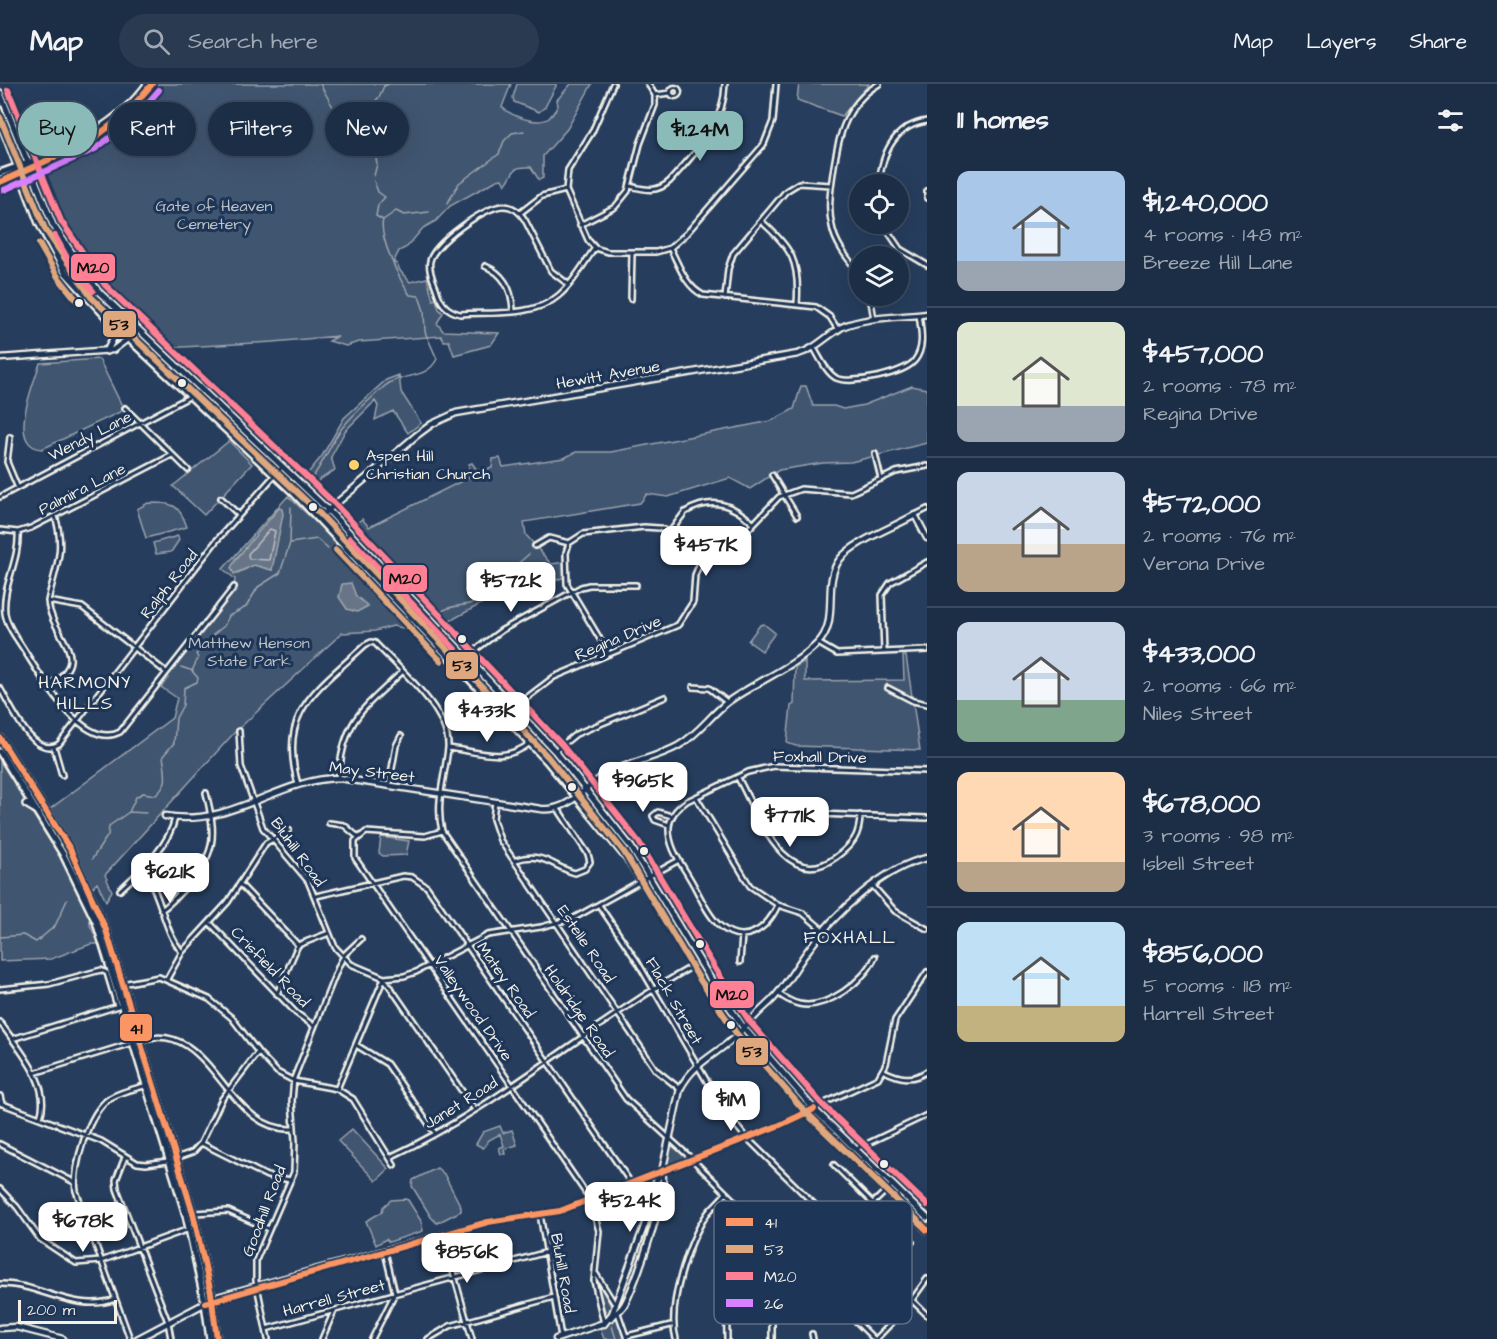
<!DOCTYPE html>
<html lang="en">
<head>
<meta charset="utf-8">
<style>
  body { margin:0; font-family:"Architects Daughter",sans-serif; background:#293a51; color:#f1f3f6; height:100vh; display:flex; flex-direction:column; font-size:22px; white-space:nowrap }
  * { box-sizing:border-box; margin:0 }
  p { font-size:20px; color:#a0a8b3 }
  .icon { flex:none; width:33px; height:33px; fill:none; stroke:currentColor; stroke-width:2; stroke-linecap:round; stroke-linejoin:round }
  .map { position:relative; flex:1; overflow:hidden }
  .drawer { display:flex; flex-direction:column; background:#1c2e46; width:570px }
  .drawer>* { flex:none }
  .top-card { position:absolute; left:18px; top:18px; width:570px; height:54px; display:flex; gap:12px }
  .buttons { position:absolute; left:849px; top:90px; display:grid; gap:12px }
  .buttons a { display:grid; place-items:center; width:60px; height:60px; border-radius:50%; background:#1c2e46; box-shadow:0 6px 24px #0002,0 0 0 2px #3a4a5f; font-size:30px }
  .scale { position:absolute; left:18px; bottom:15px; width:99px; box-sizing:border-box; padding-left:6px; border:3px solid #f4f1e8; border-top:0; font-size:16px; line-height:21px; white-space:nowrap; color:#f4f1e8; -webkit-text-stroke:4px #1d3557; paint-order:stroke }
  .price { position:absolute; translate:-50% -51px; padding:0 14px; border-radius:12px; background:#fff; color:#222; font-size:20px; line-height:39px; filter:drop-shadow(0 2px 3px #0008) }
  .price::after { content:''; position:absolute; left:50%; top:36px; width:18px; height:14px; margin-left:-9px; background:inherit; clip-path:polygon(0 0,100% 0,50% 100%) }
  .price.current { background:#8bbbb9; color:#111 }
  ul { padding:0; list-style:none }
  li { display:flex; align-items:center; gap:18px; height:150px; padding:0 30px }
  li+li { border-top:2px solid #3a4a5f }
  li span { display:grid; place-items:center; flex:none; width:168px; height:120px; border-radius:12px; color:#555 }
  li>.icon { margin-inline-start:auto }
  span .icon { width:72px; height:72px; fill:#fffc; stroke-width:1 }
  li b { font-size:26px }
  h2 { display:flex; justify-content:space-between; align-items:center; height:72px; padding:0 30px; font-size:26px }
  .tag { padding:0 21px; border-radius:27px; background:#1c2e46; box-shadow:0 6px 24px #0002,0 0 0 2px #3a4a5f; font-size:21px; line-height:54px }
  .tag.current { background:#8bbbb9; color:#111 }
  header { display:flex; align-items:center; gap:36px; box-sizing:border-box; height:84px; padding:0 30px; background:#1c2e46; border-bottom:2px solid #3a4a5f }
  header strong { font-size:28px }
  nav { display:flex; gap:33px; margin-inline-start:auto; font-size:21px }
  .search { width:420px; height:54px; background:#293a51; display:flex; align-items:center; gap:15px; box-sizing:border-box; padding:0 21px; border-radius:33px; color:#a0a8b3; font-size:22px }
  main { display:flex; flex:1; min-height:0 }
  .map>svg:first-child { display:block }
  .green { fill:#40546f; stroke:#9aa2ac; stroke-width:1.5; fill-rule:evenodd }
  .water { fill:#677588; stroke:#9fa7ae; stroke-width:1.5 }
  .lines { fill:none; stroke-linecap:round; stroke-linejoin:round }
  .shore { stroke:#bcbfc2; stroke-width:1.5 }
  .stream { stroke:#9fa7ae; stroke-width:1.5 }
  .street-casing { stroke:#f4f1e8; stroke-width:8 }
  .secondary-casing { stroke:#f4f1e8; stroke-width:9 }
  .primary-casing { stroke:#f4f1e8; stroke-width:10 }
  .street { stroke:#1d3557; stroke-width:3 }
  .secondary { stroke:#1d3557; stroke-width:4.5 }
  .primary { stroke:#1d3557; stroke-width:5 }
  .bus-1-casing { stroke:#1d3557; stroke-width:10 }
  .bus-2-casing { stroke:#1d3557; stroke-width:10 }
  .bus-3-casing { stroke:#1d3557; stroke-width:10 }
  .bus-4-casing { stroke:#1d3557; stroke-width:10 }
  .bus-1 { stroke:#fb9564; stroke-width:6 }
  .bus-2 { stroke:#dfa77e; stroke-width:6 }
  .bus-3 { stroke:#ff8094; stroke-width:6 }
  .bus-4 { stroke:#d880ff; stroke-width:6 }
  .bus-dot { fill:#f4f1e8; stroke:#1d3557; stroke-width:2 }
  .poi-dot { fill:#ffd166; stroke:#1d3557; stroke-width:2 }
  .labels { text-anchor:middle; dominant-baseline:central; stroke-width:6; stroke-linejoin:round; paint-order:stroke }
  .park-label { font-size:16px; fill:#bec2c4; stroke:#1d3557 }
  .street-label { font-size:16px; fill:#f4f1e8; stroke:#1d3557 }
  .poi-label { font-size:16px; fill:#f4f1e8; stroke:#1d3557; text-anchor:start }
  .neighbourhood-label { font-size:18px; letter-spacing:1.5px; fill:#f4f1e8; stroke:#1d3557 }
  .key { fill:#1d3557; stroke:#5e6d82; stroke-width:1.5 }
  .key-label { font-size:16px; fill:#f4f1e8 }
  .line-badge { stroke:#1d3557; stroke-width:2 }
  .pale-badge-label { font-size:16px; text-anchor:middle; font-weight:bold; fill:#111 }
</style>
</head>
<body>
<header>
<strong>Map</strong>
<div class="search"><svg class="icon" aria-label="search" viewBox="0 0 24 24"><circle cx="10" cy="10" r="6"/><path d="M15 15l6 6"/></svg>Search here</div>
<nav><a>Map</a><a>Layers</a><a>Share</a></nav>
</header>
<main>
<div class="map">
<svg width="927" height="1255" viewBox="0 0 927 1255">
  <rect width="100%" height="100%" fill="#263d5d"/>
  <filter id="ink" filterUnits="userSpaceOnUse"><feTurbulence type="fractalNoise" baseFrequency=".0167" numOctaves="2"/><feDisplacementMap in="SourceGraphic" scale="12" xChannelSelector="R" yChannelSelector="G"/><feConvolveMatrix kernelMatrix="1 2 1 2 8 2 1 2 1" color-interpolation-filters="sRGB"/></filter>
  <g filter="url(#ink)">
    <path class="green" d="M158,0H511L502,23C511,32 537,42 549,34C552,31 556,25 558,22L557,16L571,0H592L567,45L543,72V94L539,96L531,83C510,82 516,88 505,101L502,95L497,96L450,122L436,137L423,144L407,163L399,167L393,179H396L401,188L410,198L427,194L433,216L436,215L439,225L443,229L437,239L443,247L499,249L491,261L454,271L449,257H444L441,252L359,258L346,262L329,257L338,252L273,258L164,264L98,200L68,159L38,88L40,84C87,62 125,41 158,0Z
      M517,0H556V2L545,23L539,28L514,18L513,13Z
      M799,0H869L842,32L797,16Z
      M99,275L124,326L42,365C6,362 34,299 40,279Z
      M399,291L401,308L421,339L408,349L393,327L375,336L378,322L375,317L345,347L331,373L335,386L316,398L318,406L301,392L309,388L322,372L344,334L386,296Z
      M801,302H806L813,322H834L843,325L864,321L912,302L927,305V359L851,378L823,379L779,386L750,405L730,394L668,413L647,410L640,419L524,438L526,451L551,480L566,478L567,492L549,499L536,490L444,540L357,448L361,446L358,438L362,435L369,443L468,394L469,380L472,379L477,386L492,384L493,375L500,374L503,383L564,374L576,368H611L771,337L794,325Z
      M229,357L252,380L204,431L173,402Z
      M288,412L321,443L326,437L377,481L428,538L418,547L393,542L375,547L342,549L234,649L105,791L112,807L106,817L97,799L89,807L90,841L99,860H91L51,875L0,877V677L51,759L57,756L42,731L172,634L177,614L161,603L168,594L166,588L234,503L235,495L223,485ZM279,424L272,486L254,481L238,489L235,475L257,453Z
      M148,419C172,419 179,419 187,443L146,454L137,425Z
      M178,452L179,456L171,468L156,470L153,459Z
      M764,540L775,549L762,567L748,557L760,541Z
      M903,572H906L920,666L796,662L787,659L791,622L794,620L795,583L805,577V597L904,596Z
      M381,753L409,757L406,771L383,772L379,769Z
      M500,1042L503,1049L512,1046L517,1061L504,1065L505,1070H501L499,1064L504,1062L500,1050L489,1056L483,1064L476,1060L483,1048Z
      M352,1045L389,1085L376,1097L338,1057Z
      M671,1060L686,1072L685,1075L669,1081L667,1079Z
      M437,1084L444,1090L461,1123V1127L437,1139L431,1133L412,1102L413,1096Z
      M659,1094H663L653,1137L623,1220L619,1221Z
      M405,1115L408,1116L421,1137L423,1147L389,1158L386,1155L376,1161L366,1137L382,1128L383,1123L391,1116Z
      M598,1198L612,1224L607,1233L596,1199Z
      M615,1221L627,1255H604L599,1241L604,1240Z"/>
    <path class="water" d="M279,424L282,425L283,430L272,486L254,481L234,490L231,484C233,476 271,434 279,424Z
      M351,499L356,512L368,522L357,528L347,525L339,513L342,500Z"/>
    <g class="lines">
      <path class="shore" d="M270,445L275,447L269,476L249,475L248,470Z"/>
      <path class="stream" d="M320,0L333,23L336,35L359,69L369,66L375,69L377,80L374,92
        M346,50L379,13L384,2L389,0
        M447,120L459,99L499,70L504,57L512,49L524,47
        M383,136L396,127L404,131L429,128
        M310,397C322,381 329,364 339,348C348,335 372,313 385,302C401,288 426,297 437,275L425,248L424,227L419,212L410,211C400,197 378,152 383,136L376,132L378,121L385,113L378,108L374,97
        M290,459L317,455L328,465
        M439,529C449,521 460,523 472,519C481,517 484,507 491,504L488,489L501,486L503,483H514L529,470
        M181,583L193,587
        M129,728L146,729
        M92,775L108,751L109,742L129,728L136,713L143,709L156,711C170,699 165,689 163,672L174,659L176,634L183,621L184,604L197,598L198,594L192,587L198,574L196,570L211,559L213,551L224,542L229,532L246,523L258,503L280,489L290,459L291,423
        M0,853L23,851L36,858L55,842L67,816
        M612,1242L616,1255"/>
      <defs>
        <path id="street" d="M613,0L592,48L568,86L566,106L588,156L595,164L608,168H656L670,164L686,150L764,60L773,37L776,0
          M670.5 8a4.5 4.5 0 1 1 9 0a4.5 4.5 0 1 1-9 0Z
          M655,11L670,9
          M879,100C882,70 893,42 927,37
          M630,102C646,106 657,109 670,97C696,67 724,42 725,0
          M927,107V114
          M520,129L542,112L566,106
          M761,137C792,164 800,178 797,220
          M883,140L900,165L927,181
          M580,141L615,123L628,107L640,60L655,21V11L648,0
          M670,164C679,181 685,202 703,211L816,223L830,233L838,246
          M485,182C505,190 512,206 513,226
          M860,190C848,175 835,160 832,142C828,127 830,111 832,96C837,58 843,21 879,0
          M568,200L551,187L525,136C520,128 514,122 503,122C485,122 433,160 430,177C428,186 433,196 436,204C440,218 445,226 460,230C490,228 534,233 558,212C573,200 584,179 595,164
          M870,212L874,235
          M725,214L728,185L733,170L786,107L799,99L831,101
          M631,215L632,169
          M814,264C820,274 826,288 836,294C851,301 905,290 915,276C925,263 921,246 919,231
          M125,324L188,386
          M10,353L7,378L17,402
          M875,370L881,395
          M772,391L797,432
          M0,413L189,313
          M221,414L239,431
          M915,431L927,425
          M0,446L18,448L31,444L172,371
          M18,448C20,476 2,502 5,529C7,543 19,557 26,569C42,594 84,667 120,648L234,503
          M670,448L685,428C713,412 732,420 753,439
          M535,462L549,454L569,459
          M48,517L82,523L166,588
          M818,559L837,570L927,566
          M884,568L882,511L890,499L927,478
          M609,570L567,500L566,469L569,459L583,450L644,443L659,444L670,448L702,474
          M467,572L502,546L581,503L589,501H636
          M47,602C97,574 51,554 48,517C55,484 66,467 55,432
          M693,603L709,604L727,618
          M0,604C11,622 33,676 59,660L217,456L282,383
          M888,604L913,617L927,620
          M504,631L554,593L678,541L693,518L695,491L702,474L711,466L739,455L779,413L801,405L851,409L896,388L927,382
          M239,647L241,682L263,744L308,797L335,863L351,880L384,894L475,1026
          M54,663L62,691
          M448,664C477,667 505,680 530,659
          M555,667L576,650L665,613
          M339,694C342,637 363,625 402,588
          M738,694C757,728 785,811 836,773C852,761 860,752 860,731
          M298,700C277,627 317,606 365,561L371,558L375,559C399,585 450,626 448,664C445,693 435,719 442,747L626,1015L692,1075L874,1255
          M389,701L396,662L401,652
          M696,713L750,802L778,821L803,829L823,846
          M495,718L493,735L500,756L656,986L680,1005
          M818,730L927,734
          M329,739L344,741L358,753
          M669,741L655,736L653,732L658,728L672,732
          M442,747L425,752L366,748L355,757V774L590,1115L599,1147L594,1197L604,1240
          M516,776C543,767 553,783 575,789L585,785L590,778L588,770L558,725
          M141,786C163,808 161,844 182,868
          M240,800L298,861
          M873,802L895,827L927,845
          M120,806C142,785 168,764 175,734
          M316,812L403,792L412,793L427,803L631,1099
          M599,821L637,877L723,1025L743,1050L927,1231
          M778,821C767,845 744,863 719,841C707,830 700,812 692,798C682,780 668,764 669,743C670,731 678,723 687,717L748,688L774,682L927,687
          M161,826C170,821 177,811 185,804C216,771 217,752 206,709
          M211,840L296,929L314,942
          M740,878L742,851
          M167,895L182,868L228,818L266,759L289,746
          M122,900L159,893L209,915L232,934L258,968L277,988L294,997L337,1005L353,1015L394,1081
          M0,905L49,900L101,886L107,889L117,922
          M778,909C784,914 791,918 799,920C826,926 865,897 875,873
          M277,910L298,861L329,849
          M0,938C19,966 52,1000 40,1034
          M12,955L118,922
          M141,956C214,934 224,1049 294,1045
          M356,961L387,980L435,1049
          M884,987C899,994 912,998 927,987
          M34,989L132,959
          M337,1005L384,894L404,892L416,888L488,851L541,843L574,834L679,776
          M0,1012L2,1020
          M0,1019L101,1057L137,1079L146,1080L168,1077
          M814,1024L878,994L886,980L895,936L927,888
          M201,1059L267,1092L291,1096
          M0,1060L74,1098
          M856,1065L927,1031
          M125,1073L116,1096L117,1105L168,1238L171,1255
          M390,1073C499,1023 589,940 693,882
          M176,1074L193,1068L201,1059L222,1015L258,968
          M834,1081L912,1158
          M0,1105L17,1123L40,1155L76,1179L101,1177L189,1145
          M194,1129L228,1127L269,1145
          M540,1130L561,1253
          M443,1152L472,1255
          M596,1190L616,1222
          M0,1200C39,1199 76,1230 115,1215
          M618,1229L627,1255
          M266,1245L547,1168
          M812,1250L813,1255
          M627,1252L671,1241
          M130,1255L76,1107C72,1083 89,1027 110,1014C123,1006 140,1004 154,999
          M268,1255L256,1197V1176L294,1088L295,1057L292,1017L294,994L339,881L345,870L361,855
          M322,1255L334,1227
          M372,1255L395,1209L385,1168
          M428,1255L450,1242L554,1213
          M676,1255C667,1222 688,1158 707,1130C712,1123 720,1117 726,1109
          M727,1255C726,1202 728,1186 763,1146
          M772,1255V1227L777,1211L893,1100
          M876,1255L907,1223L927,1195"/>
        <path id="secondary" d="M28,79C74,60 117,41 147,0
          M31,85C77,64 122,44 152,0
          M0,274L113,266L138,247
          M319,434L417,351L432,340L456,329L798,270C816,265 826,252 842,243C863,233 903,233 927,230
          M165,732C231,744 276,695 339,694L541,725C569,728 584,703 607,690C629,678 656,674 678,662C699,650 711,630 729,617C758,597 792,584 817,560C841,537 821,500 840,475C853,458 896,442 915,431L927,454
          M611,1234C615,1230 621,1226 624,1221C635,1203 669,1104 662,1088
          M604,1240L612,1230L645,1140L655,1099L662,1088L680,1005C695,976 718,971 739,949C749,938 760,927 771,917C786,902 796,882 809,865C834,830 884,783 927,774
          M0,1244L16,1243L63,1255
          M137,1255L217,1213L488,1138L560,1127L780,1041L814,1025
          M556,1255L604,1239"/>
        <path id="primary" d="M0,9L53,141L98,207L327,425L555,667L631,763L708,891L743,943L814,1025L927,1134
          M0,36L39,139L65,188L114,241L294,409L547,677L629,777L711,910L755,970L807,1029L927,1146
          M0,89L28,79
          M0,98L31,85
          M107,267L113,255L114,241
          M0,654L70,765L106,846L193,1129L211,1209L217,1255
          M0,668L63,770L96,838L186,1131L205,1219L210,1255
          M26,720L36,726"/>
      </defs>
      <use href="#street" class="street-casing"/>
      <use href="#secondary" class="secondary-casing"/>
      <use href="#primary" class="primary-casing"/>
      <use href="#street" class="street"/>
      <use href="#secondary" class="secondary"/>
      <use href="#primary" class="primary"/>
      <defs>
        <path id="bus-1" d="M0,98L90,57L126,30L152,0
          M0,654L70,765L106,846L193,1129L211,1209L217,1255
          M807,1029L927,1146
          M205,1219L488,1138L560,1127L780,1041L814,1025"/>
        <path id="bus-2" d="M0,33L45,145L91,213L321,431L548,673L624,768L700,896L736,949L808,1031L921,1140
          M39,160L58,193L79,219
          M336,466L441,577"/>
        <path id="bus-3" d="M8,6L61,137L105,201L334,419L562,661L639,758L716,886L750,938L821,1019L927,1121
          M55,152L72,183L93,207
          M350,454L455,565"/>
        <path id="bus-4" d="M4,106L95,65L132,37L159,6"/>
      </defs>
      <use href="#bus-1" class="bus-1-casing"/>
      <use href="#bus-2" class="bus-2-casing"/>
      <use href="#bus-3" class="bus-3-casing"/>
      <use href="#bus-4" class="bus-4-casing"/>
      <use href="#bus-1" class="bus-1"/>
      <use href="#bus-2" class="bus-2"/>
      <use href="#bus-3" class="bus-3"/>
      <use href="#bus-4" class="bus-4"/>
    </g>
  </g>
  <g class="bus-dot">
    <circle cx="79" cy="219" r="5"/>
    <circle cx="182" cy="299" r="5"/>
    <circle cx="313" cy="423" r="5"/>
    <circle cx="462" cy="555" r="5"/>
    <circle cx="572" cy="703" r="5"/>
    <circle cx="644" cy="767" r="5"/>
    <circle cx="700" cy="860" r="5"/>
    <circle cx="731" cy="941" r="5"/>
    <circle cx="884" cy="1080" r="5"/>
  </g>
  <circle class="poi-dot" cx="354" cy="381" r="6"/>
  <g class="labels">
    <g class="park-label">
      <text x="214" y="122">Gate of Heaven<tspan x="214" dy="18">Cemetery</tspan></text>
      <text x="249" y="559">Matthew Henson<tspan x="249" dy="18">State Park</tspan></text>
    </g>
    <g class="street-label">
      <text transform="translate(608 291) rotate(-10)">Hewitt Avenue</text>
      <text transform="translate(90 352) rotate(-27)">Wendy Lane</text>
      <text transform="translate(82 405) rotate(-27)">Palmira Lane</text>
      <text transform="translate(169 500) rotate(-52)">Ralph Road</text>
      <text transform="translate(618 554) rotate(-23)">Regina Drive</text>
      <text transform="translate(820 673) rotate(1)">Foxhall Drive</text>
      <text transform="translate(372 688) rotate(7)">May Street</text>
      <text transform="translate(298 768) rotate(54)">Bluhill Road</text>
      <text transform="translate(586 860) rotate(56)">Estelle Road</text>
      <text transform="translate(270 883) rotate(46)">Crisfield Road</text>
      <text transform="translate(506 896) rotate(55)">Matey Road</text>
      <text transform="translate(674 917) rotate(60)">Flack Street</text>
      <text transform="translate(473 924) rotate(55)">Valleywood Drive</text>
      <text transform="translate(579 927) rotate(55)">Holdridge Road</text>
      <text transform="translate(461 1019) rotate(-32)">Janet Road</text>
      <text transform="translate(264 1127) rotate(-69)">Goodhill Road</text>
      <text transform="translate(563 1189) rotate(80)">Bluhill Road</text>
      <text transform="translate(334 1214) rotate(-15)">Harrell Street</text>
    </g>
    <g class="poi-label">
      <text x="366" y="372">Aspen Hill<tspan x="366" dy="18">Christian Church</tspan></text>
    </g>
    <g class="neighbourhood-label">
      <text x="85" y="598">HARMONY<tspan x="85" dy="21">HILLS</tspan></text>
      <text x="850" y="853">FOXHALL</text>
    </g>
  </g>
  <rect x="714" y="1117" width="198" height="123" rx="9" class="key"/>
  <rect x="726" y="1134" width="27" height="8" fill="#fb9564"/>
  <rect x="726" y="1161" width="27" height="8" fill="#dfa77e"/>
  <rect x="726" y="1188" width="27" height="8" fill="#ff8094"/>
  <rect x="726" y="1215" width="27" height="8" fill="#d880ff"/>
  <g class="key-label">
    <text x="764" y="1144">41</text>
    <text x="764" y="1171">53</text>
    <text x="764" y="1198">M20</text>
    <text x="764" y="1225">26</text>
  </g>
  <g class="line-badge">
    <rect x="70" y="169" width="46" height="29" rx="6" fill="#ff8094"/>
    <rect x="102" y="226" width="35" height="28" rx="6" fill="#dfa77e"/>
    <rect x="382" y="480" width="46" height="29" rx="6" fill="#ff8094"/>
    <rect x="445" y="567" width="34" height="29" rx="6" fill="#dfa77e"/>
    <rect x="709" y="896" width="46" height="29" rx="6" fill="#ff8094"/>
    <rect x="119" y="929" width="34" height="29" rx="6" fill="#fb9564"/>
    <rect x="735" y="953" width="34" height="29" rx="6" fill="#dfa77e"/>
  </g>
  <g class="pale-badge-label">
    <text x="93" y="189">M20</text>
    <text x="119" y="246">53</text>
    <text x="405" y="500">M20</text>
    <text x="462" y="587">53</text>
    <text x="732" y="916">M20</text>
    <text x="136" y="950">41</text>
    <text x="752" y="973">53</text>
  </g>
</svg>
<div class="buttons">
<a><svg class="icon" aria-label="locate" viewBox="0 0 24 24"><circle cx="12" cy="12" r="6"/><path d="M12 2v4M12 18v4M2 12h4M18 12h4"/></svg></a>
<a><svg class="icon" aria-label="layers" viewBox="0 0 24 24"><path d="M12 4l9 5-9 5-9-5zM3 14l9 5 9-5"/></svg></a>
</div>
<div class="scale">200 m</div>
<b class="price current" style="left:700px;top:78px">$1.24M</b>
<b class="price" style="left:706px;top:493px">$457K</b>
<b class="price" style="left:511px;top:529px">$572K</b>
<b class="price" style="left:487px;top:659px">$433K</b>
<b class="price" style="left:643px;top:729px">$965K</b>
<b class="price" style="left:790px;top:764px">$771K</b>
<b class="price" style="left:170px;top:820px">$621K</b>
<b class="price" style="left:731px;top:1048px">$1M</b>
<b class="price" style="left:630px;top:1149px">$524K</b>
<b class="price" style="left:83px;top:1169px">$678K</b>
<b class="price" style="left:467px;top:1200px">$856K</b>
<div class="top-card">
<a class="tag current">Buy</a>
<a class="tag">Rent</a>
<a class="tag">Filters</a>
<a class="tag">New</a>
</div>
</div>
<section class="drawer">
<h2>11 homes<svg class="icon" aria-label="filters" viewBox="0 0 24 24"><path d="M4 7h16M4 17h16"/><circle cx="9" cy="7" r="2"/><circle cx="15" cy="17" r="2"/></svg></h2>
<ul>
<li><span style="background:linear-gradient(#a9c7e8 75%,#9aa5b1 0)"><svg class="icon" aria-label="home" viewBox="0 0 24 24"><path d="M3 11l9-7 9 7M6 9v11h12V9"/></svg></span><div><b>$1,240,000</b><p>4 rooms · 148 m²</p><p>Breeze Hill Lane</p></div></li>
<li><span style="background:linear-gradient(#dfe7d0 70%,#9aa5b1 0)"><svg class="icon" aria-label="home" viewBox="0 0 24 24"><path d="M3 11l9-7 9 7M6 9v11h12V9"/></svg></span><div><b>$457,000</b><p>2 rooms · 78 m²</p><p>Regina Drive</p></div></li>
<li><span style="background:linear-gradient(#c9d6e8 60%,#b9a48a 0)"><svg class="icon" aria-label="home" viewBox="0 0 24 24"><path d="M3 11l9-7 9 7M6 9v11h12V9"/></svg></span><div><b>$572,000</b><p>2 rooms · 76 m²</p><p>Verona Drive</p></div></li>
<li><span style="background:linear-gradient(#c9d6e8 65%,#7fa58c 0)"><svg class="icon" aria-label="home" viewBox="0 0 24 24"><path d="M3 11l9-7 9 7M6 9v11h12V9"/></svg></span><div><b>$433,000</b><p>2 rooms · 66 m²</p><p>Niles Street</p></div></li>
<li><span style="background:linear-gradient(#ffd9b3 75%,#b9a48a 0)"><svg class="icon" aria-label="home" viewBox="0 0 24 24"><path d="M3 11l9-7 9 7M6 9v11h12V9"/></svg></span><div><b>$678,000</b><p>3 rooms · 98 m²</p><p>Isbell Street</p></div></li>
<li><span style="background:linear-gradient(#bfe0f5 70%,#c2b280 0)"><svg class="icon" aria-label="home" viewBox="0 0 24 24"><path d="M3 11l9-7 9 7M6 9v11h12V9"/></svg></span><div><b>$856,000</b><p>5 rooms · 118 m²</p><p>Harrell Street</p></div></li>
</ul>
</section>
</main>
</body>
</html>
